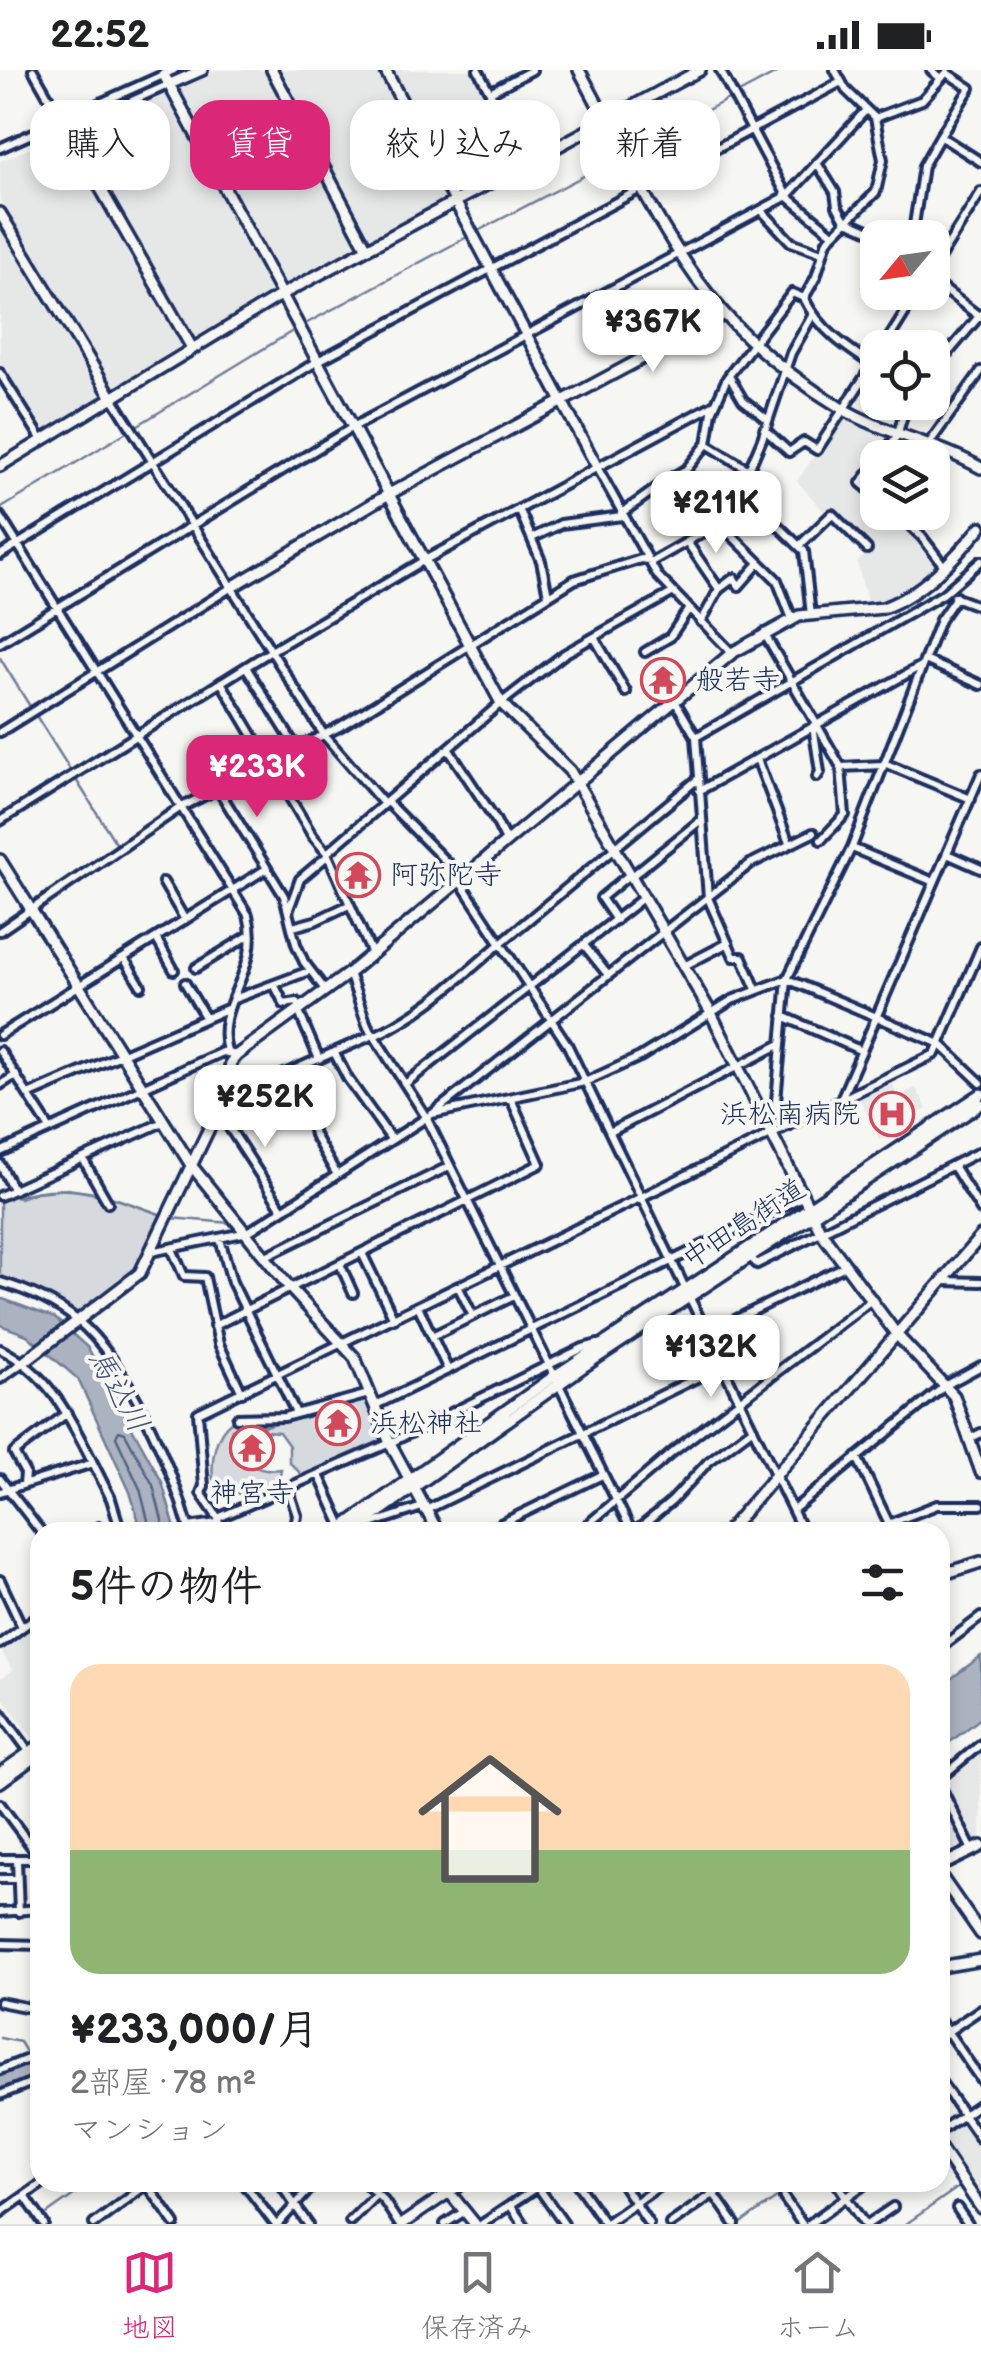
<!DOCTYPE html>
<html lang="ja">
<head>
<meta charset="utf-8">
<style>
  body { margin:0; font-family:"Balsamiq Sans","Klee One",sans-serif; background:#f2f2f2; color:#202124; height:100vh; display:flex; flex-direction:column; font-size:38px; white-space:nowrap }
  * { box-sizing:border-box; margin:0 }
  p { font-size:32px; color:#757577 }
  .icon { flex:none; width:55px; height:55px; fill:none; stroke:currentColor; stroke-width:2; stroke-linecap:round; stroke-linejoin:round }
  .map { position:relative; flex:1; overflow:hidden }
  .side { position:absolute; left:30px; top:1452px; width:920px; height:670px; display:flex; flex-direction:column; background:#fff; border-radius:30px; box-shadow:0 5px 15px #0003 }
  .side>* { flex:none }
  .guide { position:absolute; left:30px; top:30px; width:922px; height:90px; display:flex; gap:20px }
  .needle { width:65px; rotate:241deg }
  .controls { position:absolute; left:860px; top:150px; display:grid; gap:20px }
  .controls a { display:grid; place-items:center; width:90px; height:90px; border-radius:20px; background:#fff; box-shadow:0 5px 15px #0003; font-size:50px }
  .price { position:absolute; translate:-50% -85px; padding:0 22px; border-radius:20px; background:#fff; color:#222; font-size:32px; line-height:65px; filter:drop-shadow(0 2px 5px #0008) }
  .price::after { content:''; position:absolute; left:50%; top:60px; width:30px; height:22px; margin-left:-15px; background:inherit; clip-path:polygon(0 0,100% 0,50% 100%) }
  .price.on { background:#db2777; color:#fff }
  ul { padding:0; list-style:none }
  li { display:grid; align-content:center; gap:20px; height:530px; padding:0 40px }
  li+li { border-top:2px solid #e0e0e0 }
  li span { display:grid; place-items:center; height:310px; border-radius:30px; color:#555 }
  li>.icon { margin-inline-start:auto }
  span .icon { width:180px; height:180px; fill:#fffc; stroke-width:1 }
  li b { font-size:42px }
  h2 { display:flex; justify-content:space-between; align-items:center; height:120px; padding:0 40px; font-size:42px }
  .tag { padding:0 35px; border-radius:30px; background:#fff; box-shadow:0 5px 15px #0003; font-size:35px; line-height:90px }
  .tag.on { background:#db2777; color:#fff }
  .status { display:flex; justify-content:space-between; align-items:center; height:70px; padding:0 50px; background:#fff; direction:ltr }
  .status svg { height:28px; fill:currentColor }
  .tab-bar { display:flex; justify-content:space-around; align-items:center; height:140px; border-top:2px solid #e0e0e0; background:#fff; font-size:28px; color:#757577 }
  .tab-bar a { display:grid; justify-items:center; gap:5px }
  .tab-bar .on { color:#db2777 }
  .map>svg:first-child { display:block }
  .built { fill:#e6e7e7 }
  .green { fill:#d6d9dd; stroke:#78849e; stroke-width:2.5 }
  .water { fill:#abb2c0; stroke:#717e99; stroke-width:2.5 }
  .lines { fill:none; stroke-linecap:round; stroke-linejoin:round }
  .shore { stroke:#556385; stroke-width:2.5 }
  .stream { stroke:#717e99; stroke-width:2.5 }
  .river { stroke:#abb2c0; stroke-width:11 }
  .street-casing { stroke:#1b2f5e; stroke-width:14 }
  .secondary-casing { stroke:#1b2f5e; stroke-width:16 }
  .street { stroke:#f6f6f2; stroke-width:6 }
  .secondary { stroke:#f6f6f2; stroke-width:9 }
  .labels { text-anchor:middle; dominant-baseline:central; stroke-width:8; stroke-linejoin:round; paint-order:stroke }
  .poi-label { font-size:28px; fill:#1b2f5e; stroke:#f6f6f2; text-anchor:start }
  .street-label { font-size:28px; fill:#1b2f5e; stroke:#f6f6f2 }
  .water-label { font-size:30px; font-style:italic; fill:#46567b; stroke:#f6f6f2 }
</style>
</head>
<body>
<div class="status"><b>22:52</b><svg viewBox="0 0 49 12"><path d="M0 12V9h3v3zM5 12V6h3v6zM10 12V3h3v9zM15 12V0h3v12zM26 1h20v11H26zM47 4h2v5h-2z"/></svg></div>
<div class="map">
<svg width="981" height="2154" viewBox="0 0 981 2154">
  <rect width="100%" height="100%" fill="#f6f6f2"/>
  <filter id="ink" filterUnits="userSpaceOnUse"><feTurbulence type="fractalNoise" baseFrequency=".01" numOctaves="2"/><feDisplacementMap in="SourceGraphic" scale="20" xChannelSelector="R" yChannelSelector="G"/><feConvolveMatrix kernelMatrix="1 2 1 2 8 2 1 2 1" color-interpolation-filters="sRGB"/></filter>
  <g filter="url(#ink)">
    <path class="built" d="M215,0H477L528,94L112,317L0,130V91Z
      M0,151L107,325L41,363L0,296Z
      M843,344L893,369L858,414L877,430L878,442L893,443L935,489V498L893,531L868,535L857,493L870,480L833,442L827,445L797,411Z
      M892,1014L898,1026L916,1018L927,1039L909,1048L911,1054L879,1069L860,1029Z
      M40,1549V1671L37,1674L0,1624V1609L12,1600L0,1578Z
      M981,1678V1771L975,1774L971,1773L942,1712Z
      M940,1722L966,1775L965,1779L940,1791Z
      M962,2050L981,2074V2129L940,2069V2065Z"/>
    <path class="green" d="M68,1119L108,1126L165,1146L134,1204L77,1246L0,1209V1129L16,1122L20,1128L36,1122Z
      M367,1328L386,1371L303,1406L289,1392V1376L279,1362L232,1359L231,1378C244,1393 261,1402 281,1399L279,1410L269,1415L244,1413L241,1425L213,1409C211,1389 215,1363 232,1351L265,1356Z"/>
    <path class="water" d="M0,1228L55,1248L88,1278L162,1412L176,1462H142L130,1422L78,1309L27,1265L0,1255Z
      M981,1586V1648L940,1680V1617Z"/>
    <g class="lines">
      <path class="shore" d="M151,1462L140,1419L116,1367L119,1361L125,1363L153,1415L165,1462"/>
      <path class="stream" d="M170,8L188,0
        M737,24L782,0
        M627,83L730,28
        M0,84L163,11
        M476,162L620,87
        M0,439L296,259L469,166
        M0,588L31,638
        M35,644L71,701
        M75,708L117,775
        M13,1123L15,1127C67,1109 113,1126 162,1145
        M170,1148L231,1153
        M0,1968L20,1972L36,1998
        M33,2085L40,2080
        M44,2146L92,2112
        M740,2154L799,2112
        M906,2154L960,2116"/>
      <path class="river" d="M0,2012L40,1996"/>
      <defs>
        <path id="street" d="M33,0L62,51
          M478,0L527,92
          M720,0L787,126L833,164
          M931,0L941,9
          M947,3L970,18L940,66L981,92
          M490,22L532,0
          M875,48L922,30L947,2
          M67,60L170,14
          M0,78L174,0
          M817,93L835,122L837,136L845,150L886,168
          M761,140L791,172L822,183
          M912,168L923,96L940,66
          M932,200L981,122
          M932,210L980,247
          M804,228L816,207L827,171L876,122L883,90L875,48L846,20L835,0
          M883,278L918,222
          M932,302L981,244
          M0,303L42,370
          M729,306L743,330L767,349
          M112,327L324,665L384,734
          M764,359L789,382L804,372L817,380L878,286
          M707,374L749,400
          M928,375L981,301
          M880,388L897,366L907,332
          M878,391L861,413L878,427
          M597,397L657,505L732,583
          M741,419L804,481L811,545
          M519,439L541,491L548,525
          M896,442L922,467L944,496
          M621,443C635,435 676,402 686,400L707,374L712,342L727,308L792,223L804,228C819,260 848,279 878,298
          M0,446L248,845C263,901 213,933 227,981
          M718,452L777,510L792,549
          M532,468L561,454L622,446
          M687,472L719,519
          M799,476L832,444L867,479
          M0,485L318,291L841,12
          M954,527L981,537
          M701,552L719,519L734,508L739,516L759,493
          M764,563L841,697L845,745
          M594,567L626,622
          M0,573L353,357L787,126L866,40
          M645,582L670,567L688,540
          M925,590L981,615
          M246,597L297,679
          M221,612L312,765L327,783L372,884
          M675,631L696,667L708,828L734,887H742L756,919
          M813,656L820,702L817,707
          M0,662L232,517
          M696,667L943,524L981,491
          M449,680L495,749L506,771
          M757,689L789,773
          M884,693L971,729
          M841,697L883,695
          M218,719L284,826L296,874L304,892L326,921
          M699,721L921,596
          M387,732L461,807
          M0,751L271,581L423,491L715,334
          M821,770L845,745
          M852,778L934,812
          M327,783L501,633L564,584L672,523
          M947,784L981,799
          M632,806L701,750
          M459,810L567,974L803,1462
          M163,812L185,850
          M289,839L300,809L326,787
          M616,850L601,828L630,804
          M293,857L315,851L349,835
          M0,861L178,739L341,656L574,510L641,489L653,491L713,457L739,423L762,369L791,283L812,246
          M156,868L174,900
          M584,875L608,905
          M124,888L141,916
          M684,896L728,873
          M196,898L250,865
          M349,903L367,955L426,1047L632,1462
          M185,913L205,947
          M275,916L284,934L297,932L302,938
          M234,929L309,901
          M298,940L319,989
          M783,946L862,981
          M0,965L266,799
          M374,966C427,942 465,903 509,866C572,814 635,762 698,709
          M0,981L50,1059
          M334,982L348,1009L391,1069
          M300,998L314,1065L336,1103
          M405,1014L644,827
          M0,1015L16,1005
          M28,1025L227,939
          M225,1025L239,1024L373,965
          M841,1029L981,704
          M218,1040L282,1139
          M432,1044L585,1012L640,987L732,930L787,909L940,974L981,1013
          M764,1049L775,1042L787,909L852,777L940,550L956,527
          M610,1062L781,974
          M0,1082L222,982L237,985
          M83,1089L108,1133
          M0,1094L13,1119
          M954,1097L981,1140
          M0,1126L163,1052
          M220,1169L232,1212L296,1343
          M172,1179L184,1206L205,1207L219,1274L242,1323
          M151,1182L248,1162L432,1044L750,794L813,763
          M362,1183L394,1249
          M266,1186L450,1096
          M750,1187L757,1194L981,1081
          M340,1194L353,1223
          M942,1211L981,1212
          M0,1212C27,1220 55,1232 77,1250C129,1293 172,1398 190,1462
          M459,1218L473,1246
          M419,1238L448,1300
          M214,1256L540,1094L511,1029
          M708,1263L845,1196
          M432,1266L514,1226
          M0,1279C49,1303 69,1346 93,1393
          M0,1309L25,1291
          M374,1336L802,1127
          M237,1348L284,1347L369,1324
          M971,1368L981,1363
          M857,1387L893,1462
          M319,1405L343,1458
          M0,1409L41,1462
          M24,1414L25,1403L14,1383L67,1343
          M288,1418L297,1445L294,1462
          M0,1422L93,1393L111,1429L121,1462
          M793,1440L946,1315L981,1296
          M424,1441L723,1295
          M218,1448L390,1373L583,1278L598,1274
          M888,1454L937,1435H981
          M99,1457L101,1462
          M188,1457L217,1453
          M362,1457L422,1437
          M220,1462L218,1448L201,1423L204,1416L198,1343L935,984L981,877
          M484,1462L602,1405
          M579,1462L674,1381L870,1231
          M635,1462L672,1431L708,1392L753,1358
          M0,1510L22,1557
          M0,1574L40,1544
          M940,1578L981,1547
          M0,1642L40,1696
          M940,1708L981,1674
          M940,1715L972,1780
          M0,1734L40,1788
          M0,1789H40
          M17,1790L19,1842
          M0,1809H17
          M0,1842L40,1839
          M0,1874L40,1875
          M0,1932L40,1940
          M940,1951L981,2010
          M940,1967L981,1939
          M0,2000L40,1984
          M940,2011L981,2070
          M0,2025L40,2009
          M940,2061L981,2033
          M243,2112L275,2154
          M279,2112L308,2154
          M364,2112L384,2131L399,2154
          M576,2112L605,2154
          M621,2112L649,2154
          M836,2112L864,2154
          M147,2114L175,2154
          M538,2117L564,2154
          M714,2124L735,2154
          M25,2126L44,2154
          M784,2128L802,2154
          M510,2135L523,2154
          M957,2138L968,2154
          M0,2143L44,2112
          M350,2151L377,2124
          M94,2154L150,2112
          M278,2154L316,2112
          M445,2154L465,2141
          M482,2154L545,2112
          M605,2154L665,2112
          M670,2154L730,2112
          M809,2154L868,2112
          M868,2154L893,2137"/>
        <path id="secondary" d="M272,0L367,179
          M385,0L597,397
          M579,0C624,81 662,172 723,242C756,280 799,312 841,338C886,364 937,373 981,398
          M164,5L501,633L570,701L711,943L821,1162L897,1265L954,1326L981,1402
          M170,14L202,0
          M62,51L192,278
          M0,143L111,326
          M0,396L281,225L700,0
          M232,517L389,424L725,244
          M0,790L191,1095L290,1218L355,1288L390,1373L438,1462
          M25,1291L140,1203L225,1025L231,992L237,985L349,903L732,583L799,546L883,538C922,524 955,488 981,457
          M336,1462L553,1307L981,1024
          M351,1462L583,1297L981,1034
          M727,1462L981,1166
          M940,1505L981,1492
          M0,1703L40,1675
          M0,1712L40,1683
          M940,1796L981,1776
          M940,1805L981,1864
          M940,1897L981,1890
          M940,2078L981,2138
          M441,2112L475,2154
          M706,2112L714,2124
          M402,2154L464,2112"/>
      </defs>
      <use href="#street" class="street-casing"/>
      <use href="#secondary" class="secondary-casing"/>
      <use href="#street" class="street"/>
      <use href="#secondary" class="secondary"/>
    </g>
  </g>
  <defs>
    <symbol id="temple-ring" viewBox="-11 -11 22 22"><circle r="9.5" fill="#f6f6f2" stroke="#d1495b" stroke-width="1.5"/><path d="M0-6L5-2H3V0L6.5 2.5H4V6H1.5V3h-3V6H-4V2.5H-6.5L-3 0V-2H-5Z" fill="#d1495b"/></symbol>
    <symbol id="hospital-ring" viewBox="-11 -11 22 22"><circle r="9.5" fill="#f6f6f2" stroke="#d1495b" stroke-width="1.5"/><path d="M-5-5h3v3.5h4V-5h3V5h-3V1.5h-4V5h-3Z" fill="#d1495b"/></symbol>
  </defs>
  <g fill-rule="evenodd">
    <use href="#temple-ring" x="638" y="585" width="50" height="50"/>
    <use href="#temple-ring" x="333" y="780" width="50" height="50"/>
    <use href="#hospital-ring" x="867" y="1019" width="50" height="50"/>
    <use href="#temple-ring" x="313" y="1328" width="50" height="50"/>
    <use href="#temple-ring" x="227" y="1353" width="50" height="50"/>
  </g>
  <g class="labels">
    <g class="poi-label">
      <text x="696" y="610">般若寺</text>
      <text x="390" y="805">阿弥陀寺</text>
      <text x="860" y="1044" text-anchor="end">浜松南病院</text>
      <text x="370" y="1353">浜松神社</text>
      <text x="252" y="1423" text-anchor="middle">神宮寺</text>
    </g>
    <g class="street-label">
      <text transform="translate(744 1154) rotate(-33)">中田島街道</text>
    </g>
    <g class="water-label">
      <text transform="translate(118 1321) rotate(60)">馬込川</text>
    </g>
  </g>
</svg>
<div class="controls">
<a><svg class="needle" viewBox="-14 -14 28 28"><path d="M0-13l5 13h-10z" fill="#e53935"/><path d="M0 13l5-13h-10z" fill="#757577"/></svg></a>
<a><svg class="icon" aria-label="locate" viewBox="0 0 24 24"><circle cx="12" cy="12" r="6"/><path d="M12 2v4M12 18v4M2 12h4M18 12h4"/></svg></a>
<a><svg class="icon" aria-label="layers" viewBox="0 0 24 24"><path d="M12 4l9 5-9 5-9-5zM3 14l9 5 9-5"/></svg></a>
</div>
<b class="price" style="left:653px;top:305px">¥367K</b>
<b class="price" style="left:716px;top:486px">¥211K</b>
<b class="price on" style="left:257px;top:750px">¥233K</b>
<b class="price" style="left:265px;top:1080px">¥252K</b>
<b class="price" style="left:711px;top:1330px">¥132K</b>
<div class="guide">
<a class="tag">購入</a>
<a class="tag on">賃貸</a>
<a class="tag">絞り込み</a>
<a class="tag">新着</a>
</div>
<section class="side">
<h2>5件の物件<svg class="icon" aria-label="filters" viewBox="0 0 24 24"><path d="M4 7h16M4 17h16"/><circle cx="9" cy="7" r="2"/><circle cx="15" cy="17" r="2"/></svg></h2>
<ul>
<li><span style="background:linear-gradient(#ffd9b3 60%,#8fb573 0)"><svg class="icon" aria-label="home" viewBox="0 0 24 24"><path d="M3 11l9-7 9 7M6 9v11h12V9"/></svg></span><div><b>¥233,000/月</b><p>2部屋 · 78 m²</p><p>マンション</p></div></li>
</ul>
</section>
</div>
<nav class="tab-bar">
<a class="on"><svg class="icon" aria-label="map" viewBox="0 0 24 24"><path d="M3 6l6-2 6 2 6-2v14l-6 2-6-2-6 2zM9 4v14M15 6v14"/></svg>地図</a>
<a><svg class="icon" aria-label="saved" viewBox="0 0 24 24"><path d="M7 4h10v16l-5-4-5 4z"/></svg>保存済み</a>
<a><svg class="icon" aria-label="home" viewBox="0 0 24 24"><path d="M3 11l9-7 9 7M6 9v11h12V9"/></svg>ホーム</a>
</nav>
</body>
</html>
